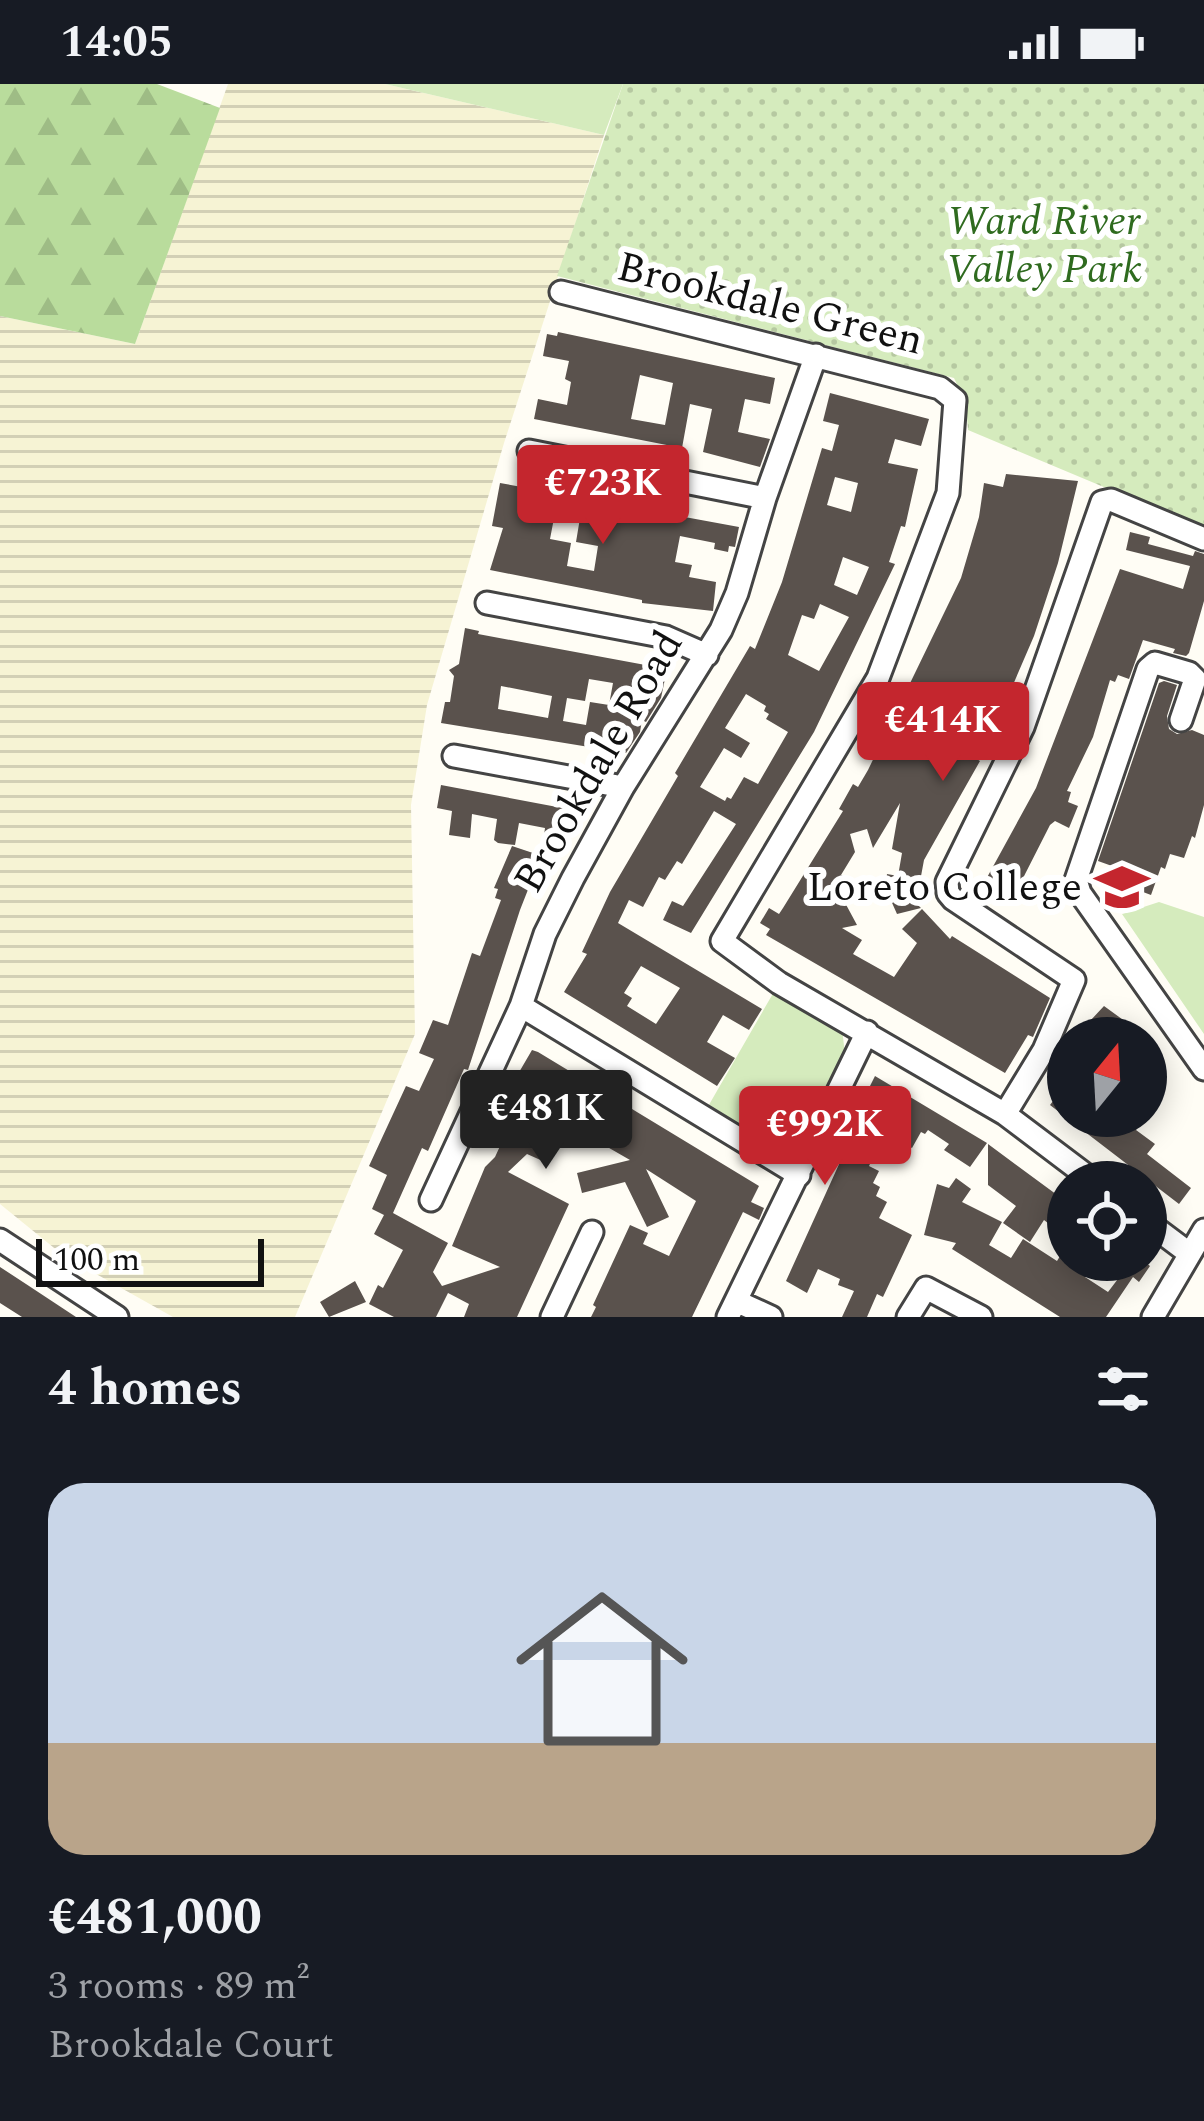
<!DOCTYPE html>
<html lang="en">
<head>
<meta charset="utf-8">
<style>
  body { margin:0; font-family:Spectral,serif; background:#242831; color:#f1f3f6; height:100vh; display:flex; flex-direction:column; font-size:45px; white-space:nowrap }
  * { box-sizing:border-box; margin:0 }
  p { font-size:39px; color:#9ea1a6 }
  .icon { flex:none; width:66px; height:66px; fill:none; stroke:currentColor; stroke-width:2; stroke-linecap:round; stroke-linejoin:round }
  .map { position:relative; height:1233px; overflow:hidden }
  .panel { display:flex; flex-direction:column; background:#171b24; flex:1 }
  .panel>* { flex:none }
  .needle { width:78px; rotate:18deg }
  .buttons { position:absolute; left:1047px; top:933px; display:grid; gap:24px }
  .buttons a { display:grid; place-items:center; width:120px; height:120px; border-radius:50%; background:#171b24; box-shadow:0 6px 30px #0003; font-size:60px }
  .scale { position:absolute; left:36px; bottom:30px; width:228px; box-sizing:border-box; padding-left:12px; border:6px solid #111; border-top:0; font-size:33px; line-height:42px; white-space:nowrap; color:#111; -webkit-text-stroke:9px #fff; paint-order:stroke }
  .price { position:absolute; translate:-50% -102px; padding:0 27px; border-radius:12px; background:#c4262e; color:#fff; font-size:39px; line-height:78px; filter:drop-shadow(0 3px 6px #0008) }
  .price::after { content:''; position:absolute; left:50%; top:72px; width:36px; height:27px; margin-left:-18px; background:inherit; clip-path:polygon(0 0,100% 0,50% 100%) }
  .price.active { background:#222; color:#fff }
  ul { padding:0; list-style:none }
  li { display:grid; align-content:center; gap:24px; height:636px; padding:0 48px }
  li+li { border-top:3px solid #363941 }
  li span { display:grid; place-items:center; height:372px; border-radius:36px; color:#555 }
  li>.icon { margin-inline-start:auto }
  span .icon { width:216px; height:216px; fill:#fffc; stroke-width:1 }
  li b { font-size:51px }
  h2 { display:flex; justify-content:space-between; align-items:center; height:144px; padding:0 48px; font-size:51px }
  .status { display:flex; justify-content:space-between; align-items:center; height:84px; padding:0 60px; background:#171b24; direction:ltr }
  .status svg { height:33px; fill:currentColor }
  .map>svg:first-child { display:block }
  .farmland { fill:url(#farmland-rules) }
  .grass { fill:#d5ebbd }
  .forest { fill:url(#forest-firs) }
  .park { fill:url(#park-dots) }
  .building { fill:#5a524d; fill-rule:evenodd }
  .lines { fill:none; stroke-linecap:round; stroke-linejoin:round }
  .minor-casing { stroke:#444; stroke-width:27 }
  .minor { stroke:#fff; stroke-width:21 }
  .labels { text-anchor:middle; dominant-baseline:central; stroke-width:12; stroke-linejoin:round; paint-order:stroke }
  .park-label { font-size:42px; font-style:italic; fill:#2f6b1f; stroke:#fff }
  .street-label { font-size:42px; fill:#111; stroke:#fff }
  .poi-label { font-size:42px; fill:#111; stroke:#fff; text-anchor:end }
</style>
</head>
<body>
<div class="status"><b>14:05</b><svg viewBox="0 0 49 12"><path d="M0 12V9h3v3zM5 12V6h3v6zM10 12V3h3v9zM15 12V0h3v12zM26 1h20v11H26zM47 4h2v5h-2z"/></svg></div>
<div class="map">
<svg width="1204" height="1233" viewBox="0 0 1204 1233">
  <defs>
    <pattern id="farmland-rules" width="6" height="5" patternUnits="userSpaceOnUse" patternTransform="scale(3)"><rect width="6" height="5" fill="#f6f3d4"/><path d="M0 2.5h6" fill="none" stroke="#d2cfb5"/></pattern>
    <pattern id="forest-firs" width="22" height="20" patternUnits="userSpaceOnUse" patternTransform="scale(3)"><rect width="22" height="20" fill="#b9dc9c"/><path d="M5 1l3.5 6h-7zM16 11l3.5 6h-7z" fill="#9ebc85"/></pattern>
    <pattern id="park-dots" width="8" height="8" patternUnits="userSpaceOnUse" patternTransform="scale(3)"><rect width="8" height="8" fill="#d5ebbd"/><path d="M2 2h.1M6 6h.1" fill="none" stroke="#b6c8a1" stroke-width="1.8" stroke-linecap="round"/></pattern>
  </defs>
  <rect width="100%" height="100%" fill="#fffdf5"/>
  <path class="farmland" d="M228,0H385L604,51L504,359L427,621L411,721L415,950L295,1233H173L64,1172L0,1120V232L135,260Z"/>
  <path class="grass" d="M385,0H623L604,51Z
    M1159,818L1204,833V950L1122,830Z
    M775,906L842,944L845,971L801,1064C773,1078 730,1040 706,1026Z"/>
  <path class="forest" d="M0,0H157L220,24L135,260L0,232Z"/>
  <path class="park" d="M623,0H1204V445L968,346L966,319L954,294L557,192Z"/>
  <path class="building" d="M558,248L775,294L770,320L745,315L738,348L770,355L760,383L703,368L712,325L690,320L682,364L534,335L538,315L567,321L571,298L565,295L569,277L543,272L547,250L557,252ZM640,291L673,299L665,341L631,335Z
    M830,309L929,335L921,362L895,355L888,379L918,385L905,443L901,442L889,478L895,480L814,648L691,849L663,836L672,817L683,822L736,740L714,727L682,780L677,777L665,796L659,793L643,823L629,816L618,839L762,925L749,946L723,931L707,958L735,974L717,1002L564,908L587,870L582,868L610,808L678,692L675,689L750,562L755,565L782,498L822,364L832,367L839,341L823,337ZM835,393L858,399L851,428L827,421ZM843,473L869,483L857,511L834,501ZM820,520L849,533L819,587L788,571L802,531L814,535ZM746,610L766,622L764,627L769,630L766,635L788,648L758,700L744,693L731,715L727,713L725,717L700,703L724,664L741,674L750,659L725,644ZM641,882L680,904L656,940L627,922L632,914L624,909Z
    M1006,390L1078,397L1058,479L1034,552L1006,617L1000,615L975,674L980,677L924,776L916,819L921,824L897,830L885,803L887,790L898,792L902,769L892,765L900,719L873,764L867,745L850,750L855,768L841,791L853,798L843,815L857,841L842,844L862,856L853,870L878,884L894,893L917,859L902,845L922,825L950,855L952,852L1050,914L1033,953L1028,951L1005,989L766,851L770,845L760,839L769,824L779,830L783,824L843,727L839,725L853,700L858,703L868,686L961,494L979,433L984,399L1003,403Z
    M500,399L739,443L735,463L729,462L728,468L714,465L715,459L680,452L675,478L692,481L689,493L716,498L713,527L642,519V516L490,486L503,444L492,442ZM555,429L580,434L576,458L598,462L594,487L567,482L571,459L550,455Z
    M1130,448L1150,453L1148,460L1193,472L1195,467L1204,470V517L1189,569L1186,572L1173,569L1175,565L1143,556L1129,595L1118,591L1115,598L1110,596L1093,653L1067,707L1071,708L1068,718L1078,722L1069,744L1055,737L1050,741L1020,800L1013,796L999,819L981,809L984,799L1036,704L1120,485L1183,505L1190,482L1126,466Z
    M465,544L479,547L478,550L667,585L661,614L646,638L642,636L640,648L626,669L441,639L445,618H450L454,592L449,586L459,580ZM589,595L613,599L609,621L590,618L586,641L563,637L567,614L585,617ZM501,602L552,612L548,634L498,625Z
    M1164,597L1177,601L1167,632L1169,645L1177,650L1192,646L1204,651V721L1195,754L1192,752L1184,774L1170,770L1165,785L1161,783L1151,811L1143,808L1140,819L1124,814L1128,802L1122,800L1126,787L1098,777L1159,599Z
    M441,701L573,726L563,770L542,766L545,744L519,739L515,761L498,759L494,756L497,735L472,730L470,754L449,751L452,727L437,724Z
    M512,762L542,772L534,799L531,798L520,826L468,986L464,985L428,1067L422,1064L393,1129L448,1159L433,1188L442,1202L500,1183L452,1162L485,1083L495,1073L520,1019L535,999L518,990L532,966L538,968L759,1102L751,1118L764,1124L759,1136L743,1128L692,1233H591L596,1223L593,1221L630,1141L648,1149L643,1160L669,1172L696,1117L646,1085L669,1133L647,1143L625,1098L582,1109L577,1089L630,1076L564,1038L545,1078L527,1070L508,1088L569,1120L517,1233H464L469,1220L448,1209L436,1233H394L369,1220L378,1201L383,1204L403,1166L374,1150L384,1131L372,1125L387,1091L369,1082L406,1002L419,1007L434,975L419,969L433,936L448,941L472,869L480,872L501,816L495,814L498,805L494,804Z
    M1104,922L1126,938L1113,954H1084L1091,944L1090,937Z
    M875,992L987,1059L970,1083L944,1066L949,1060L928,1046L925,1050L921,1048L912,1064L885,1049L869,1082L879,1087L873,1099L880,1103L876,1112L887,1118L879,1134L912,1151L883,1213L877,1210L867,1233H842L854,1207L838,1201L840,1195L818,1185L807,1209L786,1197L850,1056L874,1014L866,1010Z
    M1068,997V1032H1146L1136,1046L1155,1060L1147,1070L1191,1104L1179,1120L1050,1021Z
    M988,1060L1068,1119V1155L1044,1136L1030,1158L1003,1139L1016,1122L988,1101Z
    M956,1094L971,1105L962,1118L1002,1138L989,1161L1011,1174L1023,1155L1057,1177L1068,1159V1176H1098L1085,1193L1108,1208L1124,1187L1109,1176H1143L1150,1182L1139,1198L1133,1193L1106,1233H1060L952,1165L956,1159L924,1151L937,1100L949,1104Z
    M0,1183L26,1200L76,1233H22L0,1219Z
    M355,1197L366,1218L329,1233L320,1218Z"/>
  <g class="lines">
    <defs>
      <path id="minor" d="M561,208L940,304L955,316L948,409L878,594L722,857L779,899L1005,1030L1095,1098
        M529,367L765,414
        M487,519L666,553L707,571
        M1181,636L1195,595L1189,589L1155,579L1148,585L1076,796L1080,809L1204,985
        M454,672L623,703
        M521,922L799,1091
        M1005,1030L1044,966L1074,896L953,815L948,809L947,798L1023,643L1102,418L1111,416L1204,455
        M431,1116L521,922L545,850L573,794L623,703L721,546L737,509L765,414L816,271
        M1146,1137L1190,1170
        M0,1156L117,1233
        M736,1217L771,1233
        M552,1233L592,1148
        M728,1233L867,948
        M908,1233L926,1204L981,1233
        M1153,1233L1204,1146"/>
    </defs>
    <use href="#minor" class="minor-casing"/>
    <use href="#minor" class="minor"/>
  </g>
  <defs>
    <symbol id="school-bare" viewBox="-9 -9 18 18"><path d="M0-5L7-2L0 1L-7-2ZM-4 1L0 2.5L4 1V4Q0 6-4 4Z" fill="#c4262e" stroke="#fff" stroke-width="2.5" paint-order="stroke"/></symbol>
  </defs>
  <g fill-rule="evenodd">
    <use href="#school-bare" x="1084" y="765" width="76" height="76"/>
  </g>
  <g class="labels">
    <g class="park-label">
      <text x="1044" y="137">Ward River<tspan x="1044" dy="48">Valley Park</tspan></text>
    </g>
    <g class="street-label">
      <text transform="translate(770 220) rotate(14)">Brookdale Green</text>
      <text transform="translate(599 678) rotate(-60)">Brookdale Road</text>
    </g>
    <g class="poi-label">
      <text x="1082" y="803">Loreto College</text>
    </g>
  </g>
</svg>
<div class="buttons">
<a><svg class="needle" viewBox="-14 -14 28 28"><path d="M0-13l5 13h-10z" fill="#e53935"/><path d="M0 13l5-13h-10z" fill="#9ea1a6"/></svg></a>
<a><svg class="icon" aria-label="locate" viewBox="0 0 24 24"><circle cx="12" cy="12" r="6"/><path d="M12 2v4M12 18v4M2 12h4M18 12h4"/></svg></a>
</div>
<div class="scale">100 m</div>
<b class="price" style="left:603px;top:463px">€723K</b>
<b class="price" style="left:943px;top:700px">€414K</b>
<b class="price active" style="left:546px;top:1088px">€481K</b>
<b class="price" style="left:825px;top:1104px">€992K</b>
</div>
<section class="panel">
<h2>4 homes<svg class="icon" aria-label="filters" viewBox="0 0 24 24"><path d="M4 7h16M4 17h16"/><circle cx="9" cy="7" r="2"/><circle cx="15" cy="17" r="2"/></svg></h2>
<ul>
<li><span style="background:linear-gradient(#c9d6e8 70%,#b9a48a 0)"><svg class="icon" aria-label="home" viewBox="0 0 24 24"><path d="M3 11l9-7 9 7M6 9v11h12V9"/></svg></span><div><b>€481,000</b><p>3 rooms · 89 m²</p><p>Brookdale Court</p></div></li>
</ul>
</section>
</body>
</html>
